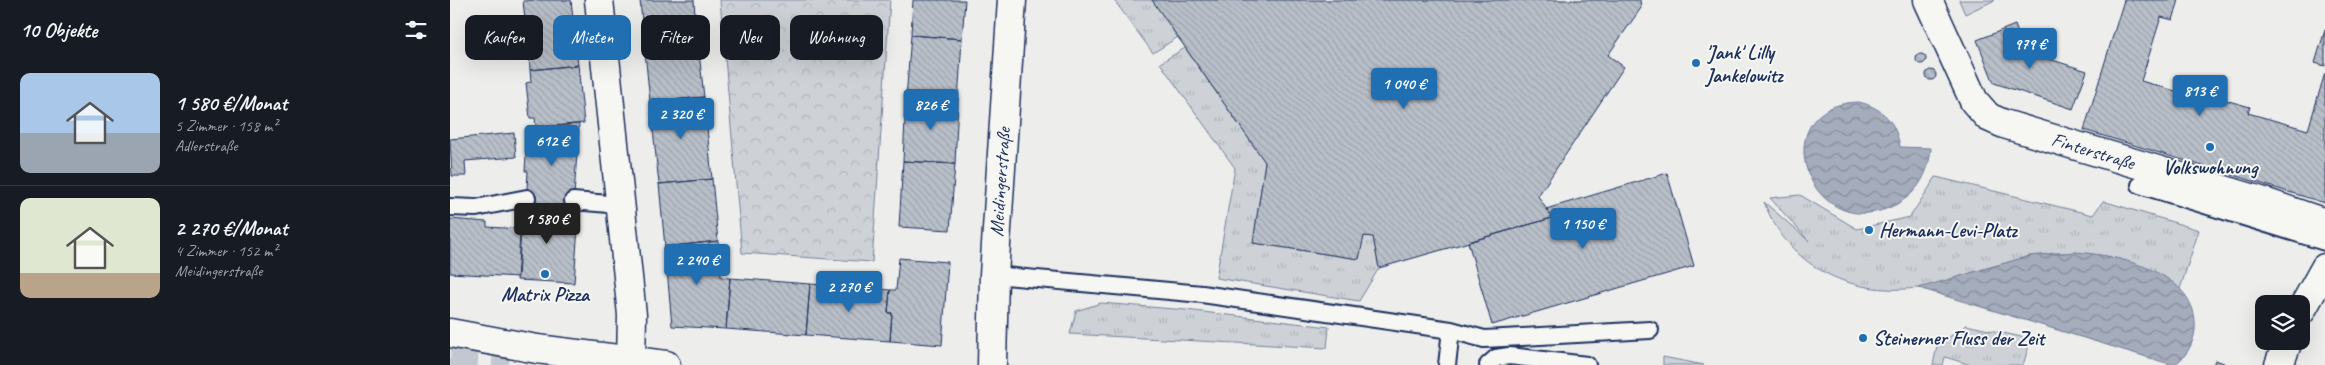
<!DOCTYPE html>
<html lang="de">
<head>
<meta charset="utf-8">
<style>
  body { margin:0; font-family:Caveat,sans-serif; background:#242831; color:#f1f3f6; height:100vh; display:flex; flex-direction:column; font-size:19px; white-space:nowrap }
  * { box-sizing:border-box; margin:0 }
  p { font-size:16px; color:#9ea1a6 }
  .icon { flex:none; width:28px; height:28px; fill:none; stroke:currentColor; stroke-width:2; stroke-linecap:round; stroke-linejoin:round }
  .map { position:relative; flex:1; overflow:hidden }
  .side { display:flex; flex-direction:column; background:#171b24; width:450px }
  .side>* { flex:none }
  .banner { position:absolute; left:15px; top:15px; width:475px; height:45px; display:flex; gap:10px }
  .controls { position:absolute; left:1805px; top:295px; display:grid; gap:10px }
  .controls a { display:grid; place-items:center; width:55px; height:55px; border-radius:10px; background:#171b24; box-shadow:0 5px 20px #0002; font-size:25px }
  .price { position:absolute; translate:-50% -42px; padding:0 11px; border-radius:5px; background:#1f6fb2; color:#fff; font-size:16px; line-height:32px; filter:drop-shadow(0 1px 2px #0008) }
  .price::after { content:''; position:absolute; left:50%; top:30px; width:15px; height:11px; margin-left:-8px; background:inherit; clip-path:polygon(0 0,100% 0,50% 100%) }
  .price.on { background:#222; color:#fff }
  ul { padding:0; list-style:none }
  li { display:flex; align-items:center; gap:15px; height:125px; padding:0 20px }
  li+li { border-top:1px solid #363941 }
  li span { display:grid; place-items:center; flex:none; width:140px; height:100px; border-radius:10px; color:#555 }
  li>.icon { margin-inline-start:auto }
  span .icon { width:60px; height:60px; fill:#fffc; stroke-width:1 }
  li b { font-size:21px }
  h2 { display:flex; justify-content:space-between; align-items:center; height:60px; padding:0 20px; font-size:21px }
  .tag { padding:0 18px; border-radius:10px; background:#171b24; box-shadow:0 5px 20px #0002; font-size:18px; line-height:45px }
  .tag.on { background:#1f6fb2; color:#fff }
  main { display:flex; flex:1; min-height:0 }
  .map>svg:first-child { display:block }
  .grass { fill:url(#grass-tufts); stroke:#74809a }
  .forest { fill:url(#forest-crowns); stroke:#74809a }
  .water { fill:url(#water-waves); stroke:#6e7a96 }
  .building { fill:url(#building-back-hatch); stroke:#1b2f5e }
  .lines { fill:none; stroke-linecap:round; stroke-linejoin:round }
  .primary-tunnel { stroke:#c3c8d0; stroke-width:28; stroke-dasharray:28 14; stroke-linecap:butt }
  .lane-casing { stroke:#1b2f5e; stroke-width:20 }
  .street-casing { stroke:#1b2f5e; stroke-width:31 }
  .secondary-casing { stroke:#1b2f5e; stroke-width:31 }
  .lane { stroke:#f6f6f2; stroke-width:16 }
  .street { stroke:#f6f6f2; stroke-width:28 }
  .secondary { stroke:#f6f6f2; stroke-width:28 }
  .poi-dot { fill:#1f6fb2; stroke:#f6f6f2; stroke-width:2 }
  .labels { text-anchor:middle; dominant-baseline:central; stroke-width:4; stroke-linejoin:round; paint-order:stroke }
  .poi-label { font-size:20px; font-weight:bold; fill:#1b2f5e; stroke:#f6f6f2; text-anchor:start }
  .street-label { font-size:20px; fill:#1b2f5e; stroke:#f6f6f2 }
</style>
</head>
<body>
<main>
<section class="side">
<h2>10 Objekte<svg class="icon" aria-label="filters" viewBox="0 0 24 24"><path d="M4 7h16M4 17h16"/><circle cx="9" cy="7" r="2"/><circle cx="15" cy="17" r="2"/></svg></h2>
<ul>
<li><span style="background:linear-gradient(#a9c7e8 60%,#9aa5b1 0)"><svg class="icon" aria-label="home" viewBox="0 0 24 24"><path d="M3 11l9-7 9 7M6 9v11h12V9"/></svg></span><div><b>1 580 €/Monat</b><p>5 Zimmer · 158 m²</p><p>Adlerstraße</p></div></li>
<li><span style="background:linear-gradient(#dfe7d0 75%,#b9a48a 0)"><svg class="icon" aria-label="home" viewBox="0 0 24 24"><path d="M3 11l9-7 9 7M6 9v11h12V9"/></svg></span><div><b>2 270 €/Monat</b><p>4 Zimmer · 152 m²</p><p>Meidingerstraße</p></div></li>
</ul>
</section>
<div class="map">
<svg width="1875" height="365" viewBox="0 0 1875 365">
  <defs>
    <pattern id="grass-tufts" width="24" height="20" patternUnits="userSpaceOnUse" patternTransform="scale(1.25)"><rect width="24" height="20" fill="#ced2d7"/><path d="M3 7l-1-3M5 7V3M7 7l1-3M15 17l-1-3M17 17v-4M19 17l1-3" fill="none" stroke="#b0b5bb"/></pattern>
    <pattern id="forest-crowns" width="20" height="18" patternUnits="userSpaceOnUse" patternTransform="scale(1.25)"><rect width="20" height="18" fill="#ced2d7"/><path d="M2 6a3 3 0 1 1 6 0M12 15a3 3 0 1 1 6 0" fill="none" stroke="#b0b5bb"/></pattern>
    <pattern id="water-waves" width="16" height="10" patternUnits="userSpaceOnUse" patternTransform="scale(1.25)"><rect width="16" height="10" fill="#a5acbc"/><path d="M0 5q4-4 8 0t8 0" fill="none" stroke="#868c9c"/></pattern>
    <pattern id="building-back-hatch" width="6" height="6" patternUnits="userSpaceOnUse" patternTransform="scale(1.25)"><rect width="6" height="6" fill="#b9bfc8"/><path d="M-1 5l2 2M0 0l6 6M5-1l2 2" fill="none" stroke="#9ea4ae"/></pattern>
  </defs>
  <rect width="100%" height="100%" fill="#edeeec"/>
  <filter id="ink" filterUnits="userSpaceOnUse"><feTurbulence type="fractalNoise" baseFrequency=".02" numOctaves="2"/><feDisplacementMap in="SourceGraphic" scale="10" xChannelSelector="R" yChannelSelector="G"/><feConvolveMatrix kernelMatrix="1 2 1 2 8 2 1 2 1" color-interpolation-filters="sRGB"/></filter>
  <g filter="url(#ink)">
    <path class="grass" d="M664,0H702L728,37L703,53Z
      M1509,0H1545L1515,14Z
      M735,48L815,162L803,243L908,259L914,236L923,237L929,268L909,301L766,278L785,168L710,63Z
      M1486,177L1643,215L1653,201L1749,230L1730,289C1688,259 1654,252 1603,253C1580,258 1556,262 1533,269C1511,276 1489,285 1467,288C1399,296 1339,267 1314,202L1359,241L1320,198L1350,195L1407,229L1460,217Z
      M651,303L736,310L879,327L877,348L620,334L626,311Z
      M1516,325L1581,339L1573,365H1521L1495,357L1493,365H1483L1487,346Z
      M1213,357L1254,365H1213Z"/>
    <path class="forest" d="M270,0H440L422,262L292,253Z"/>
    <path class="water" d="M1409,102C1433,108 1446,122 1450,147L1481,148C1479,172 1469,192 1447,204C1358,251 1310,104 1409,102Z
      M1625,252C1667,255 1750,272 1745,330C1743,345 1736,358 1723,365L1469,288L1579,256Z"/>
    <path class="building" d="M86,0H121L128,65L80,70L79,54H73L70,19H75L73,1Z
      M190,0H244L245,17L192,22Z
      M463,0H515L512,39L461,35Z
      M702,0H1190L1191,8L1158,55L1174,67L1088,196L1102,218L929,268L923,237L914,236L909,259L803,243L815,162Z
      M1674,0H1729L1723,20L1711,17L1691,81L1766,103L1768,98L1800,107L1798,113L1858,130L1875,73V203L1634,130Z
      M245,17L254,97L200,102L192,22Z
      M1565,25L1574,51L1637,71L1623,109L1544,83L1527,40Z
      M1875,30V66L1865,63Z
      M461,35L512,39L508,101L456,98Z
      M1466 59a5 5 0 1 1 10 0a5 5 0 1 1-10 0Z
      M128,65L134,123L86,128L85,118H80L76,83L81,82L80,70Z
      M1476 75a5 5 0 1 1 10 0a5 5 0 1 1-10 0Z
      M254,97L262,179L209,184L200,102Z
      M456,98L508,101L505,164L453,161Z
      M129,124L123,210L76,206L78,171H75L76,155L79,156L80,142L79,141L81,128Z
      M64,133L66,157L15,161L16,176H2L0,139Z
      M453,161L505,164L500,230L449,227Z
      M1217,173L1244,266L1042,325L1018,242L1102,218L1096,209Z
      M262,179L268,241L215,247L209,184Z
      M72,206L123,210L122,227H128L124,283L67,280Z
      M0,219L37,222V227L71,229L68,277L0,273Z
      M268,241L271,277L280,278L276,329L222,326L215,247Z
      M449,258L498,262L492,345L440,341L442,313H438L440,290H446Z
      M280,278L360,284L356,335L276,329Z
      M360,284L440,290L438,313H442L440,341L356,335Z
      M1765,360L1774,363L1773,365H1763Z"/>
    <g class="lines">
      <path class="primary-tunnel" d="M0,361L59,365"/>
      <defs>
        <path id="lane" d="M1690,185L1875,242
          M123,201L171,205
          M0,207L26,208L77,198
          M544,275L752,294L1001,330L1034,339L1200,330
          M997,365L1001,330
          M1038,365L1046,358L1059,356L1137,365"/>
        <path id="street" d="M149,0L182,315L181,362
          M1478,0L1524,101L1538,117L1554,124L1811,201L1875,223
          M542,365L544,275L562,0"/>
        <path id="secondary" d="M1851,311L1875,268
          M0,333L87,349L216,365
          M1829,365L1838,341"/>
      </defs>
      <use href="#lane" class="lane-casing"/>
      <use href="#street" class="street-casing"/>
      <use href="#secondary" class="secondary-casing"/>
      <use href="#lane" class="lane"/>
      <use href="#street" class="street"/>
      <use href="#secondary" class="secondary"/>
    </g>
  </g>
  <g class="poi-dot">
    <circle cx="1246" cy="63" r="5"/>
    <circle cx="1760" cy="147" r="5"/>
    <circle cx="1419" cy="230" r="5"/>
    <circle cx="95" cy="274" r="5"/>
    <circle cx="1413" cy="338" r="5"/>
  </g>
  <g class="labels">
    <g class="poi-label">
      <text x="1256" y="52">'Jank' Lilly<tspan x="1256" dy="23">Jankelowitz</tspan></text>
      <text x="1760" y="167" text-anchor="middle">Volkswohnung</text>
      <text x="1429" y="230">Hermann-Levi-Platz</text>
      <text x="95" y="294" text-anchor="middle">Matrix Pizza</text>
      <text x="1423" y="338">Steinerner Fluss der Zeit</text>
    </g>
    <g class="street-label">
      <text transform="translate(1643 151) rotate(17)">Finterstraße</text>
      <text transform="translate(550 182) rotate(-86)">Meidingerstraße</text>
    </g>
  </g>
</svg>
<div class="controls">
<a><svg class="icon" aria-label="layers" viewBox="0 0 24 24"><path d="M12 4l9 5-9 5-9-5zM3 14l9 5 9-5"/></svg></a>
</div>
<b class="price" style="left:1580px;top:70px">979 €</b>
<b class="price" style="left:954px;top:110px">1 040 €</b>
<b class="price" style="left:1750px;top:117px">813 €</b>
<b class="price" style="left:481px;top:131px">826 €</b>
<b class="price" style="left:231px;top:140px">2 320 €</b>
<b class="price" style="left:102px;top:167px">612 €</b>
<b class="price on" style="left:97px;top:245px">1 580 €</b>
<b class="price" style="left:1133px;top:250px">1 150 €</b>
<b class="price" style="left:247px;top:286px">2 240 €</b>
<b class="price" style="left:399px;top:313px">2 270 €</b>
<div class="banner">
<a class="tag">Kaufen</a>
<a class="tag on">Mieten</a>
<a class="tag">Filter</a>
<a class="tag">Neu</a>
<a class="tag">Wohnung</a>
</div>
</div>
</main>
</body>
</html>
